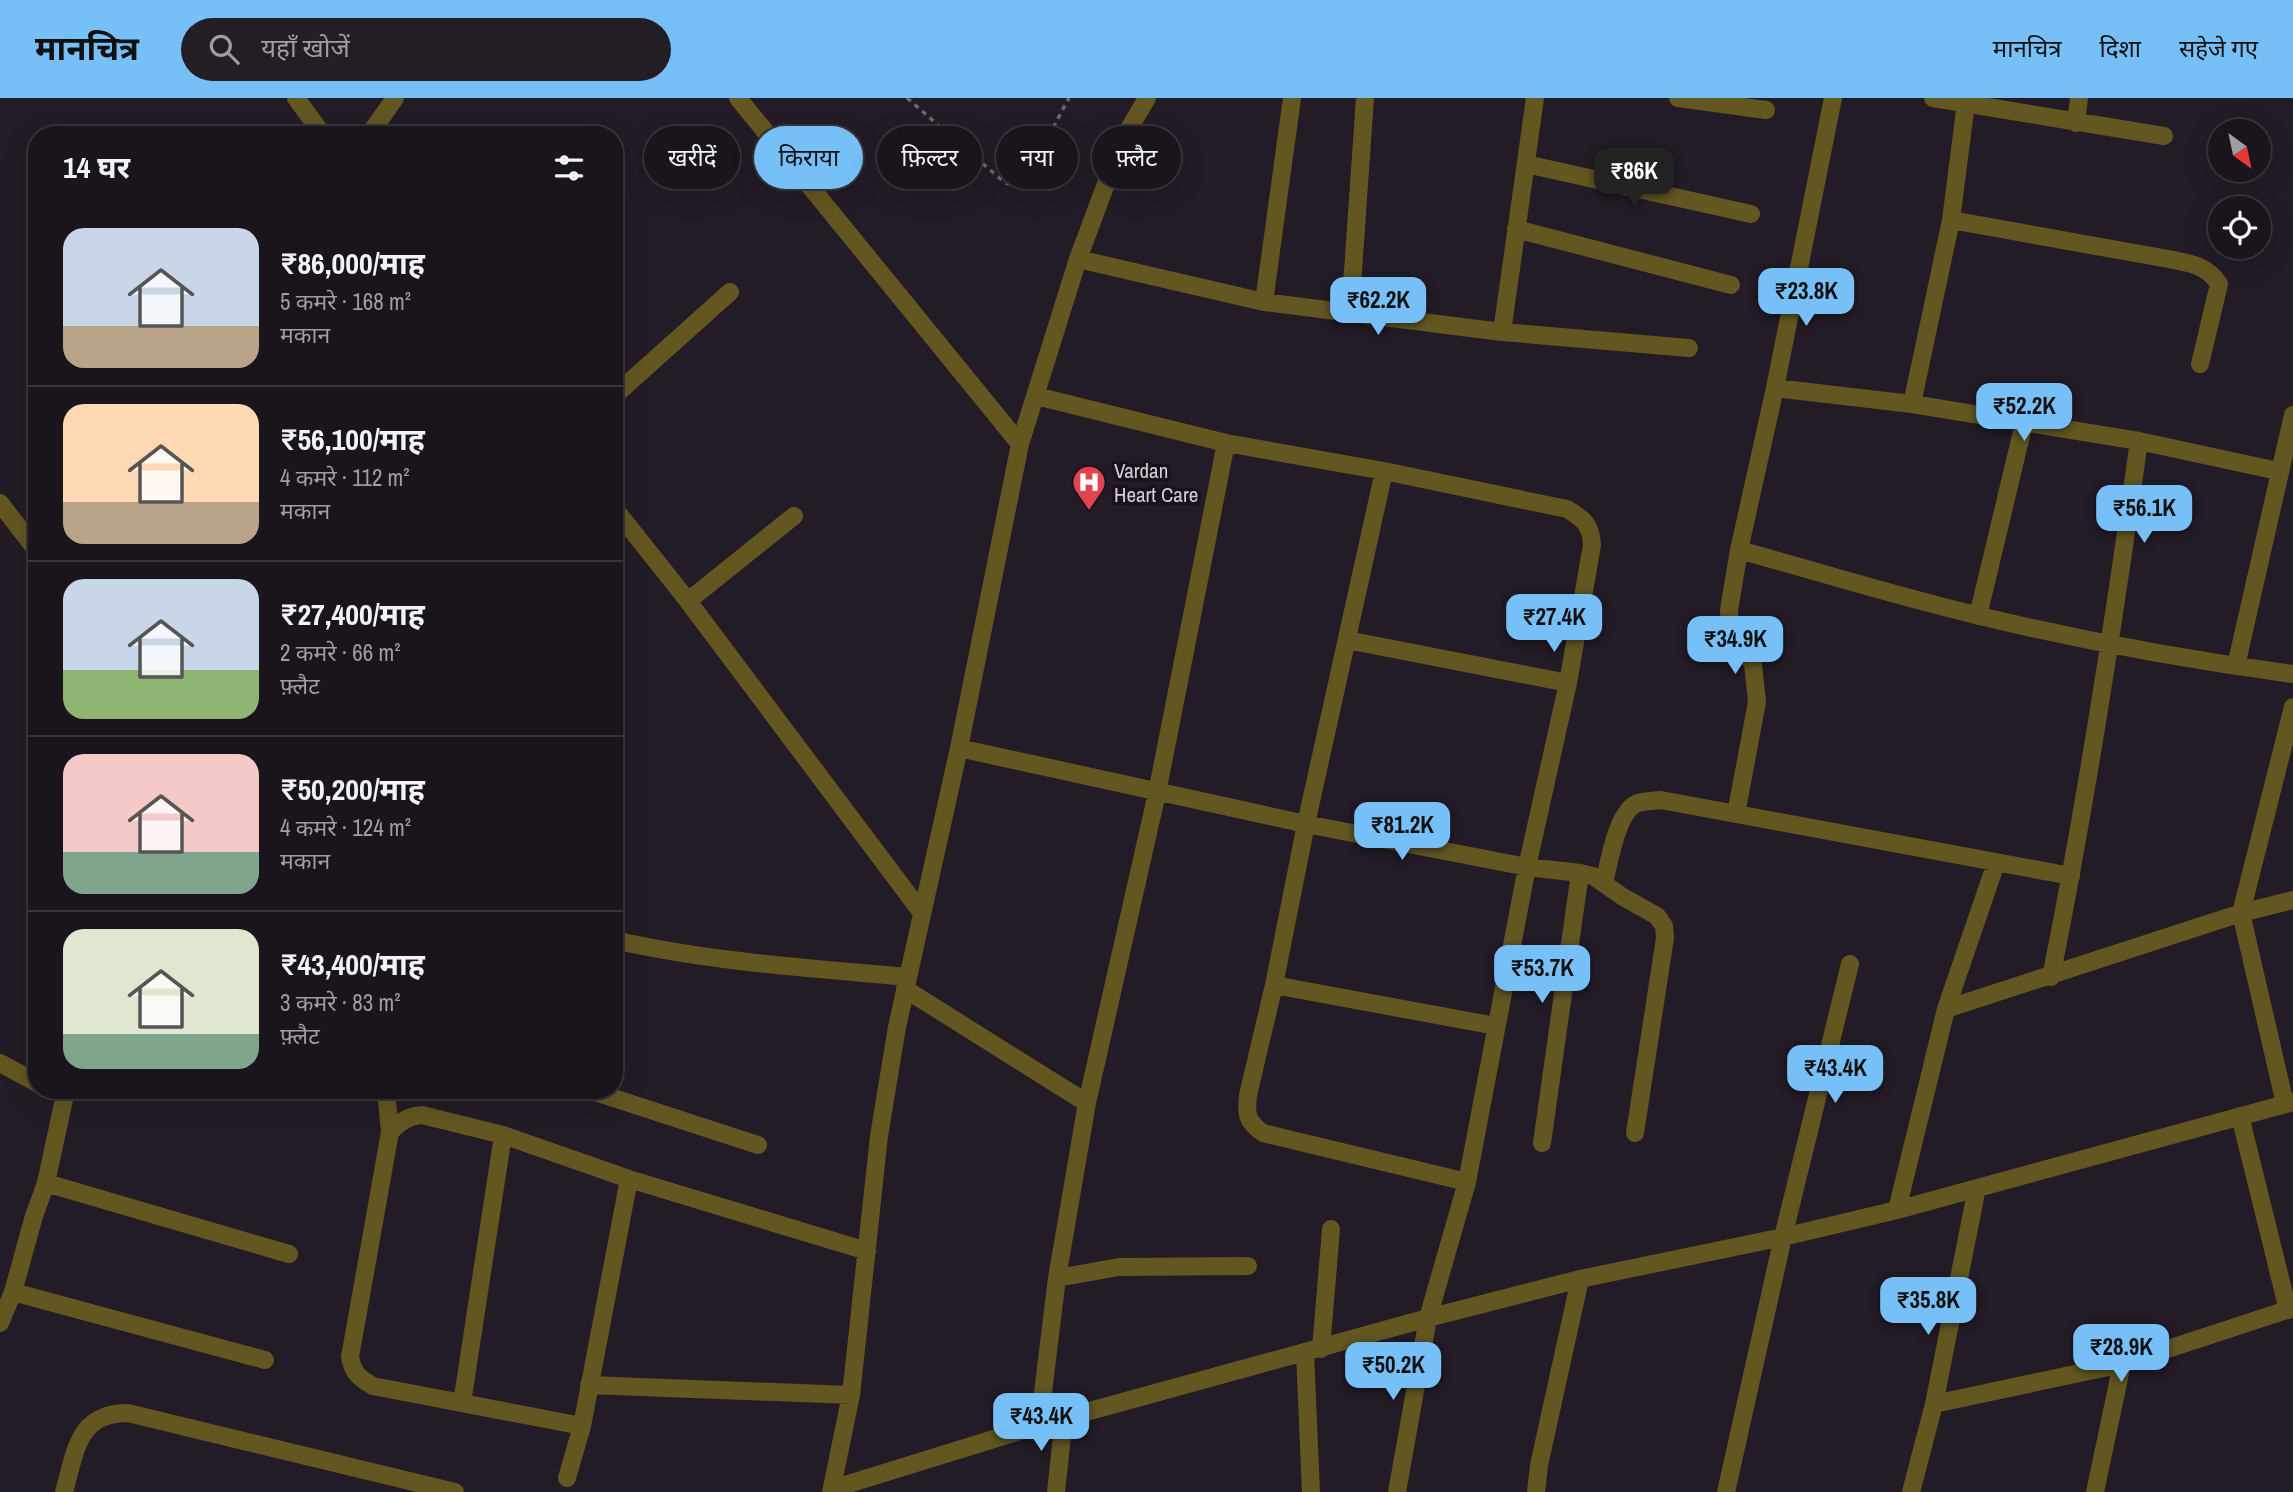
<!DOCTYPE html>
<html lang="hi">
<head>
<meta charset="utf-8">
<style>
  body { margin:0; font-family:"Archivo Narrow","Noto Sans Devanagari",sans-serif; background:#231d25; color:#f1f3f6; height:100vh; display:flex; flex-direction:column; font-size:26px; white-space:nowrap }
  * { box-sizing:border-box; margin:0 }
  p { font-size:23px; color:#9f9ea3 }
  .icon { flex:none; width:38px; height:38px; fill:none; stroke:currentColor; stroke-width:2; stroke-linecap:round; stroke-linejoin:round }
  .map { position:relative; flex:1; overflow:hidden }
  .details { position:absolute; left:28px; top:28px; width:595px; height:973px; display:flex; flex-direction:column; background:#1a141c; border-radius:28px; box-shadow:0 7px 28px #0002,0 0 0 2px #38333b }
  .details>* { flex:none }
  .banner { position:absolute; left:644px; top:28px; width:665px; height:63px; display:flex; gap:14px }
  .needle { width:46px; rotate:147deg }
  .fabs { position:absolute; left:2208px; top:21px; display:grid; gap:14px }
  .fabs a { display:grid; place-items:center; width:63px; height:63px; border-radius:50%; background:#1a141c; box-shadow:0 7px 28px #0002,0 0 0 2px #38333b; font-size:35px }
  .price { position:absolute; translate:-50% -60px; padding:0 16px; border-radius:14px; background:#77bff7; color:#111; font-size:23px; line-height:46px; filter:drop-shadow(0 2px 4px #0008) }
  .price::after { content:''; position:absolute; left:50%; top:42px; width:21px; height:16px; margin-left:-10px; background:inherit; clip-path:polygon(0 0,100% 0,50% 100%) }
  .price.on { background:#222; color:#fff }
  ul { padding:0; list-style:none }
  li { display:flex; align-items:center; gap:21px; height:175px; padding:0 35px }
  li+li { border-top:2px solid #38333b }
  li span { display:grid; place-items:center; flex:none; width:196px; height:140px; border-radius:21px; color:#555 }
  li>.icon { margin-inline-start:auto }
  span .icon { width:84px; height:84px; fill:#fffc; stroke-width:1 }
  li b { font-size:30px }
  h2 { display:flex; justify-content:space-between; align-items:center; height:84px; padding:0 35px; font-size:30px }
  .tag { padding:0 24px; border-radius:32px; background:#1a141c; box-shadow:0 7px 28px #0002,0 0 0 2px #38333b; font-size:24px; line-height:63px }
  .tag.on { background:#77bff7; color:#111 }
  header { display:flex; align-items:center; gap:42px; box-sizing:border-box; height:98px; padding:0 35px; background:#77bff7; color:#111 }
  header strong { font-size:33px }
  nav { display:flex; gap:38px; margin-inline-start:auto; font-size:24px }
  .search { width:490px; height:63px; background:#231d25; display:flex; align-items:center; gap:18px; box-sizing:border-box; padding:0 24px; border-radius:38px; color:#9f9ea3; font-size:26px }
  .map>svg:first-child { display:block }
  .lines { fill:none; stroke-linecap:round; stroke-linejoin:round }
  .path { stroke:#6c656e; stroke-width:3.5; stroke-dasharray:5 5; stroke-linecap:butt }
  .minor { stroke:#625621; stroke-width:18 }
  .labels { text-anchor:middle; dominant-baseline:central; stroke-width:7; stroke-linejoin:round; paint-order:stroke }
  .poi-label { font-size:21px; fill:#d4cfd6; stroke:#19121c; text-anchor:start }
</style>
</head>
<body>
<header>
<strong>मानचित्र</strong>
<div class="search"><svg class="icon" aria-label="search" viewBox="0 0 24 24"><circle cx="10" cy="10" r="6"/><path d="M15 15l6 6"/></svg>यहाँ खोजें</div>
<nav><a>मानचित्र</a><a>दिशा</a><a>सहेजे गए</a></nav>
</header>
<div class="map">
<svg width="2293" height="1394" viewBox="0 0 2293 1394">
  <rect width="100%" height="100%" fill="#231b26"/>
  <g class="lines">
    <path class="path" d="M907,0L1004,84C1014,89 1018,87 1026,80L1069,0"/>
    <path class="minor" d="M296,0L323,37
      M738,0L1020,346
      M1678,0L1766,12
      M1933,0L2164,38
      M2076,25L2079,0
      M369,37L395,0
      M1526,66L1751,116
      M1951,122L2174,162C2194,166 2208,169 2219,186L2200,266
      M1516,131L1731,187
      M1078,161L1264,204L1502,234L1689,250
      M1264,204L1292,0
      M1350,216L1365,0
      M1502,234L1535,0
      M1775,290L1912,306L2139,343L2278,373
      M614,298L730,194
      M1036,298L1226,345L1384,373L1567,411C1584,421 1591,427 1592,447L1568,585L1527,769L1467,1084L1428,1220L1397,1394
      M1912,306L1951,122L1966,5
      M1384,373L1306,726L1274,887L1248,997C1246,1016 1246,1023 1263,1035L1467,1084
      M0,405L37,453
      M614,410L688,503L922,815
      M1739,452C1819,474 1899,499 1980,518C2083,543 2188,562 2293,576
      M688,503L794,418
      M1978,518L2024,325
      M1347,542L1568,585
      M2236,568L2293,317
      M959,650L1306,726L1527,769L1580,775L1593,778L1623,799L1657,818L1664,828L1665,840L1635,1035
      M1736,716L1757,604L1753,566L1737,544L1730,529L1729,512L1739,452L1775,290L1833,0
      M1604,785C1609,765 1617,712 1638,705C1645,703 1654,703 1661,702L2071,778
      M614,842C711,864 809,870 908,879
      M2051,879C2087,701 2114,523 2139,343
      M1274,887L1496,928
      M905,891L1087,1005
      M1946,911L2241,815L2293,802
      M0,965L37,985
      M386,992L390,1034
      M589,992L758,1047
      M2285,1006L2241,815L2293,609
      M2240,1018L2288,1212
      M1542,1045L1580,775
      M46,1085L289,1156
      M1897,1112L1946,911L1996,765
      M1057,1180L1119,1169L1248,1168
      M13,1194L265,1262
      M0,1225L13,1194L34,1118L46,1085L66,992
      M1321,1251L1331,1131
      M1305,1255L1311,1394
      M589,1287L851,1297
      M462,1305L503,1037
      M1934,1306L2122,1266L2293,1210
      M1039,1327L1057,1180L1087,1005L1157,695L1226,345
      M582,1328L373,1288C359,1280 353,1275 350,1259L390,1034C400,1024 408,1018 422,1017L503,1037L629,1081L867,1153
      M567,1380L582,1328L629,1081
      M832,1391L1039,1327L1428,1220L1580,1181L1783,1139L1897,1112L2293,1004
      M64,1394C76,1353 77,1315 128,1315L455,1394
      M831,1394L851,1297L879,1038L897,929L959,650L1020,346L1078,161L1122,43L1147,0
      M1056,1394L1064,1320
      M1536,1394L1539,1367L1580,1181
      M1726,1394L1783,1139L1850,866
      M1911,1394L1934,1306L1977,1090
      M2095,1394L2122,1266"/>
  </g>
  <defs>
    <symbol id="hospital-pin" viewBox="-11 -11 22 30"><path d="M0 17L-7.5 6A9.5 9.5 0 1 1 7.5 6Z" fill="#e0444e" stroke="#19121c"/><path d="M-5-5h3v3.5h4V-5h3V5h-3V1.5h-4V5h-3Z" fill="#fff"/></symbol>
  </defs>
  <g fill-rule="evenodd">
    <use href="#hospital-pin" x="1070" y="365" width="38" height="52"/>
  </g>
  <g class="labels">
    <g class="poi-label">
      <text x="1114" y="372">Vardan<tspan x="1114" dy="24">Heart Care</tspan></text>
    </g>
  </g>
</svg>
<div class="fabs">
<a><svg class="needle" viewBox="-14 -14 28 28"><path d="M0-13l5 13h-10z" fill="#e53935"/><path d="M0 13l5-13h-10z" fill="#9f9ea3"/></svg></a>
<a><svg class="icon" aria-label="locate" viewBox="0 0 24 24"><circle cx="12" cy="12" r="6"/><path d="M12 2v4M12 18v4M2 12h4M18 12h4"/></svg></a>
</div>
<b class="price on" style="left:1634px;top:110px">₹86K</b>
<b class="price" style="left:1806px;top:230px">₹23.8K</b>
<b class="price" style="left:1378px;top:239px">₹62.2K</b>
<b class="price" style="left:2024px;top:345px">₹52.2K</b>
<b class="price" style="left:2144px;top:447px">₹56.1K</b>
<b class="price" style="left:1554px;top:556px">₹27.4K</b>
<b class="price" style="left:1735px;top:578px">₹34.9K</b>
<b class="price" style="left:1402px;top:764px">₹81.2K</b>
<b class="price" style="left:1542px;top:907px">₹53.7K</b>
<b class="price" style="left:1835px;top:1007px">₹43.4K</b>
<b class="price" style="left:1928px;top:1239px">₹35.8K</b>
<b class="price" style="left:2121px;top:1286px">₹28.9K</b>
<b class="price" style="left:1393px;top:1304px">₹50.2K</b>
<b class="price" style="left:1041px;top:1355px">₹43.4K</b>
<div class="banner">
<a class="tag">खरीदें</a>
<a class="tag on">किराया</a>
<a class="tag">फ़िल्टर</a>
<a class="tag">नया</a>
<a class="tag">फ़्लैट</a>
</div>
<section class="details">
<h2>14 घर<svg class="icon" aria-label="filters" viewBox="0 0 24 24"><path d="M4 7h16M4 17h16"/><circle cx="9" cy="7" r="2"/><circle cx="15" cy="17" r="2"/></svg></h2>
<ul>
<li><span style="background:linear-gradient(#c9d6e8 70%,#b9a48a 0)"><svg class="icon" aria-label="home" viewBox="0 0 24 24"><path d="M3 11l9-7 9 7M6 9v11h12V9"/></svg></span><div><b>₹86,000/माह</b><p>5 कमरे · 168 m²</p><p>मकान</p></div></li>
<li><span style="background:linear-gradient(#ffd9b3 70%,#b9a48a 0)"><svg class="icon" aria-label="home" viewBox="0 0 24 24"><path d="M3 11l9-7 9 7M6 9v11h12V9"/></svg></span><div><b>₹56,100/माह</b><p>4 कमरे · 112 m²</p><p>मकान</p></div></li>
<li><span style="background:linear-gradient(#c9d6e8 65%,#8fb573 0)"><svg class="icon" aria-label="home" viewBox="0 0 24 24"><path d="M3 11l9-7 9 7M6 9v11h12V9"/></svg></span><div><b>₹27,400/माह</b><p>2 कमरे · 66 m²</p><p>फ़्लैट</p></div></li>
<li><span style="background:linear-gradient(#f6c9c9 70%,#7fa58c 0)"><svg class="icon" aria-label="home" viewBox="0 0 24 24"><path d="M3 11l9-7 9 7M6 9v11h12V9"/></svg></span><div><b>₹50,200/माह</b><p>4 कमरे · 124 m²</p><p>मकान</p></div></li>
<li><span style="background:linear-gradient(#dfe7d0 75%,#7fa58c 0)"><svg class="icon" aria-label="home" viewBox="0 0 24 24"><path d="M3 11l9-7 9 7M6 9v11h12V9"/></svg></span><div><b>₹43,400/माह</b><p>3 कमरे · 83 m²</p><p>फ़्लैट</p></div></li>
</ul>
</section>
</div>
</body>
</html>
